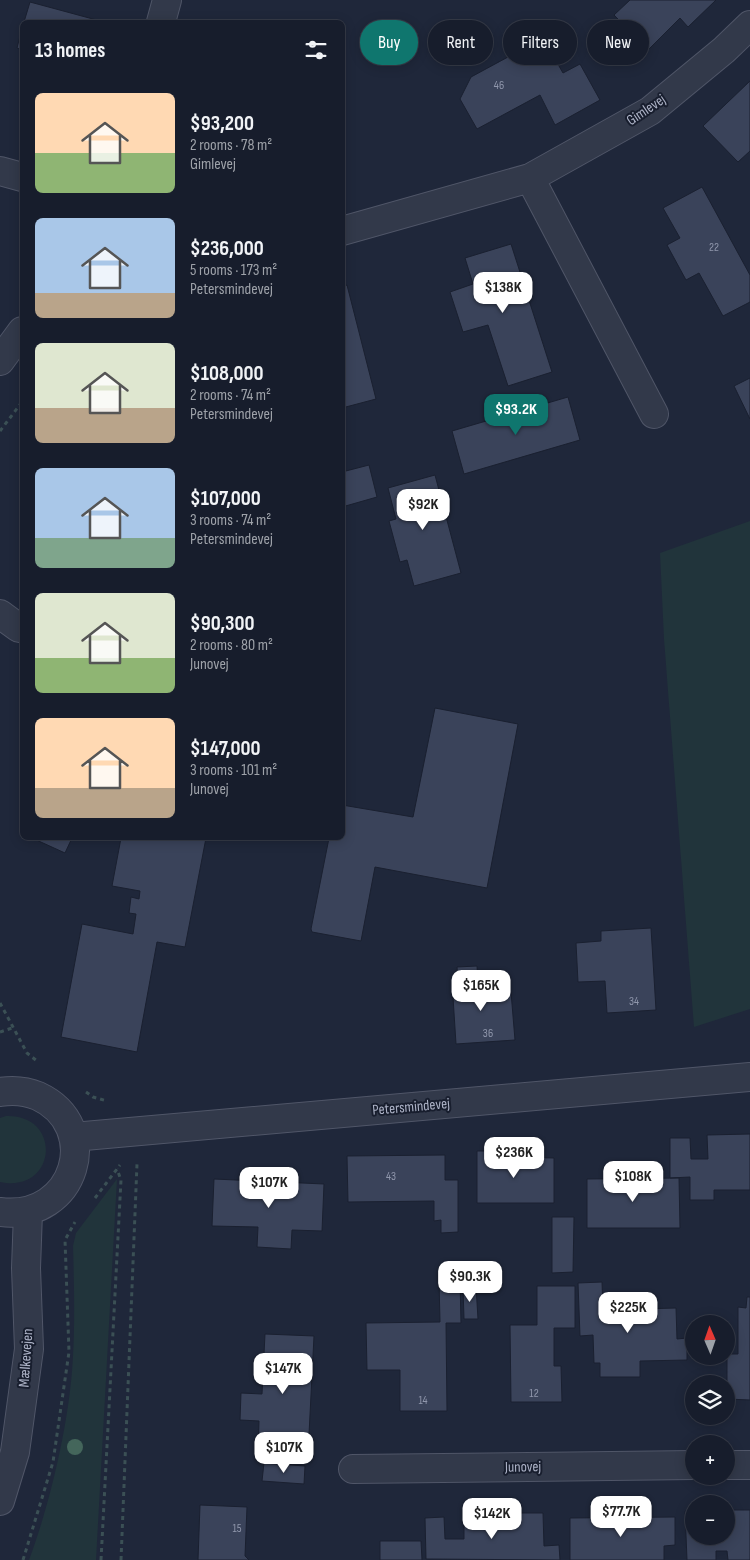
<!DOCTYPE html>
<html lang="en">
<head>
<meta charset="utf-8">
<style>
  body { margin:0; font-family:"Sofia Sans Condensed",sans-serif; background:#202634; color:#f1f3f6; height:100vh; display:flex; flex-direction:column; font-size:19px; white-space:nowrap }
  * { box-sizing:border-box; margin:0 }
  p { font-size:16px; color:#9ea2a9 }
  .icon { flex:none; width:28px; height:28px; fill:none; stroke:currentColor; stroke-width:2; stroke-linecap:round; stroke-linejoin:round }
  .map { position:relative; flex:1; overflow:hidden }
  .details { position:absolute; left:20px; top:20px; width:325px; height:820px; display:flex; flex-direction:column; background:#171d2c; border-radius:8px; box-shadow:0 2px 12px #0003,0 0 0 1px #363b48 }
  .details>* { flex:none }
  .hud { position:absolute; left:360px; top:20px; width:315px; height:45px; display:flex; gap:10px }
  .needle { width:32px; rotate:358deg }
  .controls { position:absolute; left:685px; top:1315px; display:grid; gap:10px }
  .controls a { display:grid; place-items:center; width:50px; height:50px; border-radius:50%; background:#171d2c; box-shadow:0 2px 12px #0003,0 0 0 1px #363b48; font-size:25px }
  .price { position:absolute; translate:-50% -42px; padding:0 11px; border-radius:10px; background:#fff; color:#222; font-size:16px; line-height:32px; filter:drop-shadow(0 1px 2px #0008) }
  .price::after { content:''; position:absolute; left:50%; top:30px; width:15px; height:11px; margin-left:-8px; background:inherit; clip-path:polygon(0 0,100% 0,50% 100%) }
  .price.on { background:#0f766e; color:#fff }
  ul { padding:0; list-style:none }
  li { display:flex; align-items:center; gap:15px; height:125px; padding:0 15px }
  li span { display:grid; place-items:center; flex:none; width:140px; height:100px; border-radius:8px; color:#555 }
  li>.icon { margin-inline-start:auto }
  span .icon { width:60px; height:60px; fill:#fffc; stroke-width:1 }
  li b { font-size:21px }
  h2 { display:flex; justify-content:space-between; align-items:center; height:60px; padding:0 15px; font-size:21px }
  .pill { padding:0 18px; border-radius:22px; background:#171d2c; box-shadow:0 2px 12px #0003,0 0 0 1px #363b48; font-size:18px; line-height:45px }
  .pill.on { background:#0f766e; color:#fff }
  .map>svg:first-child { display:block }
  .green { fill:#21343b }
  .building { fill:#3a435a; stroke:#1a2030 }
  .lines { fill:none; stroke-linecap:round; stroke-linejoin:round }
  .minor-casing { stroke:#505668; stroke-width:30 }
  .tertiary-casing { stroke:#505668; stroke-width:30 }
  .path { stroke:#3b5055; stroke-width:3; stroke-dasharray:4 4; stroke-linecap:butt }
  .minor { stroke:#32394a; stroke-width:28 }
  .tertiary { stroke:#32394a; stroke-width:28 }
  .tree { fill:#44665b }
  .labels { text-anchor:middle; dominant-baseline:central; stroke-width:4; stroke-linejoin:round; paint-order:stroke }
  .number-label { font-size:12px; fill:#9097ac }
  .street-label { font-size:15px; fill:#adb3c7; stroke:#181e2e }
</style>
</head>
<body>
<div class="map">
<svg width="750" height="1560" viewBox="0 0 750 1560">
  <rect width="100%" height="100%" fill="#1f273a"/>
  <path class="green" d="M750,521V1009L694,1027L664,639L660,553Z
    M6,1116C63,1114 57,1194 0,1182V1118Z
    M117,1179L96,1560H29C51,1501 70,1419 73,1356C75,1319 74,1283 73,1246L76,1233Z"/>
  <path class="building" d="M630,0H716L688,27L680,18L648,50L614,15Z
    M30,2L104,22H24Z
    M22,28V50L17,48Z
    M543,38L563,73L580,64L600,100L555,125L540,95L477,129L460,99L471,77Z
    M750,81V151L738,162L703,126Z
    M702,187L750,275V302L723,316L699,273L686,280L667,245L680,238L663,208Z
    M511,244L552,372L508,386L488,325L463,332L450,292L473,284L465,258Z
    M347,285L376,399L342,408V287Z
    M750,378V419L734,386Z
    M568,397L580,440L464,474L452,431Z
    M369,465L377,497L342,507V472Z
    M435,475L461,573L414,586L407,560L400,562L389,521L396,519L388,488Z
    M435,708L518,724L487,888L375,867L361,941L312,932L311,929L329,838H342V805L413,817Z
    M32,838H72L65,853Z
    M121,838H206L185,947L157,942L137,1052L61,1037L82,924L133,934L136,914L129,913L131,897L139,899L140,891L112,886Z
    M651,928L656,1010L607,1013L605,981L578,982L576,943L601,941V931Z
    M477,966L479,995L511,992L515,1040L456,1044L453,997L459,996L457,967Z
    M750,1134V1190H714V1200H690V1177L670,1178V1138H690L691,1159H708L707,1135Z
    M477,1151H512V1157L554,1158V1203H477Z
    M445,1155V1180H458V1232L441,1233V1220L434,1221V1201L348,1202L347,1156Z
    M679,1178L680,1228H587V1179Z
    M214,1179L324,1184L322,1231L292,1230L291,1249L257,1247L258,1227L212,1226Z
    M552,1217H574L573,1272L552,1273Z
    M460,1280L461,1323H446L447,1411H400V1370H367L366,1323L440,1322L439,1281Z
    M602,1282L603,1310L676,1308L677,1339L687,1338V1360L640,1361V1377H600V1363H594L593,1335L580,1336L578,1283Z
    M476,1286L478,1319H464L463,1287Z
    M537,1286H575V1328H554V1366H561L562,1402H511L510,1325H537Z
    M747,1297H750V1400L727,1399V1354H738V1307L746,1308Z
    M265,1334L314,1336L308,1454L258,1452L259,1421L240,1420L241,1393L262,1394Z
    M264,1463L305,1466L304,1484L262,1481Z
    M200,1505L247,1507L245,1556L249,1560H198Z
    M726,1510H750V1560H728L727,1551H716V1560H687L685,1511H694V1536H726Z
    M510,1513H543L544,1546L559,1545L560,1560L426,1559L425,1518L444,1517L445,1539H464V1520H510Z
    M675,1517V1545L664,1546V1560H570V1518Z
    M380,1541H421L422,1560H380Z"/>
  <g class="lines">
    <defs>
      <path id="minor" d="M161,22L167,0
        M0,171L22,177
        M530,178L654,414
        M342,231L530,178L650,111L724,50L750,25
        M0,361L22,331
        M0,614L19,628
        M726,1465H750
        M353,1469L694,1465"/>
      <path id="tertiary" d="M0,1092C12,1090 26,1091 38,1096C103,1126 77,1221 0,1212
        M73,1137L750,1077
        M0,1501L15,1452L29,1349L26,1268L28,1212"/>
    </defs>
    <use href="#minor" class="minor-casing"/>
    <use href="#tertiary" class="tertiary-casing"/>
    <path class="path" d="M0,431L22,402
      M0,1003L27,1053L37,1061
      M0,1032L12,1028
      M86,1092L93,1097L107,1101
      M95,1198L120,1165
      M23,1560L53,1462L69,1352L65,1240L75,1222
      M101,1560L121,1180L117,1169
      M121,1560L137,1164"/>
    <use href="#minor" class="minor"/>
    <use href="#tertiary" class="tertiary"/>
  </g>
  <circle class="tree" cx="75" cy="1447" r="8"/>
  <g class="labels">
    <g class="number-label">
      <text x="499" y="85">46</text>
      <text x="714" y="247">22</text>
      <text x="634" y="1001">34</text>
      <text x="488" y="1033">36</text>
      <text x="391" y="1176">43</text>
      <text x="534" y="1393">12</text>
      <text x="423" y="1400">14</text>
      <text x="237" y="1528">15</text>
    </g>
    <g class="street-label">
      <text transform="translate(646 110) rotate(-34)">Gimlevej</text>
      <text transform="translate(411 1107) rotate(-5)">Petersmindevej</text>
      <text transform="translate(26 1358) rotate(-86)">Mælkevejen</text>
      <text transform="translate(523 1467) rotate(-1)">Junovej</text>
    </g>
  </g>
</svg>
<div class="controls">
<a><svg class="needle" viewBox="-14 -14 28 28"><path d="M0-13l5 13h-10z" fill="#e53935"/><path d="M0 13l5-13h-10z" fill="#9ea2a9"/></svg></a>
<a><svg class="icon" aria-label="layers" viewBox="0 0 24 24"><path d="M12 4l9 5-9 5-9-5zM3 14l9 5 9-5"/></svg></a>
<a>+</a>
<a>−</a>
</div>
<b class="price" style="left:503px;top:314px">$138K</b>
<b class="price on" style="left:516px;top:436px">$93.2K</b>
<b class="price" style="left:423px;top:531px">$92K</b>
<b class="price" style="left:481px;top:1012px">$165K</b>
<b class="price" style="left:514px;top:1179px">$236K</b>
<b class="price" style="left:633px;top:1203px">$108K</b>
<b class="price" style="left:269px;top:1209px">$107K</b>
<b class="price" style="left:470px;top:1303px">$90.3K</b>
<b class="price" style="left:628px;top:1334px">$225K</b>
<b class="price" style="left:283px;top:1395px">$147K</b>
<b class="price" style="left:284px;top:1474px">$107K</b>
<b class="price" style="left:621px;top:1538px">$77.7K</b>
<b class="price" style="left:492px;top:1540px">$142K</b>
<div class="hud">
<a class="pill on">Buy</a>
<a class="pill">Rent</a>
<a class="pill">Filters</a>
<a class="pill">New</a>
</div>
<section class="details">
<h2>13 homes<svg class="icon" aria-label="filters" viewBox="0 0 24 24"><path d="M4 7h16M4 17h16"/><circle cx="9" cy="7" r="2"/><circle cx="15" cy="17" r="2"/></svg></h2>
<ul>
<li><span style="background:linear-gradient(#ffd9b3 60%,#8fb573 0)"><svg class="icon" aria-label="home" viewBox="0 0 24 24"><path d="M3 11l9-7 9 7M6 9v11h12V9"/></svg></span><div><b>$93,200</b><p>2 rooms · 78 m²</p><p>Gimlevej</p></div></li>
<li><span style="background:linear-gradient(#a9c7e8 75%,#b9a48a 0)"><svg class="icon" aria-label="home" viewBox="0 0 24 24"><path d="M3 11l9-7 9 7M6 9v11h12V9"/></svg></span><div><b>$236,000</b><p>5 rooms · 173 m²</p><p>Petersmindevej</p></div></li>
<li><span style="background:linear-gradient(#dfe7d0 65%,#b9a48a 0)"><svg class="icon" aria-label="home" viewBox="0 0 24 24"><path d="M3 11l9-7 9 7M6 9v11h12V9"/></svg></span><div><b>$108,000</b><p>2 rooms · 74 m²</p><p>Petersmindevej</p></div></li>
<li><span style="background:linear-gradient(#a9c7e8 70%,#7fa58c 0)"><svg class="icon" aria-label="home" viewBox="0 0 24 24"><path d="M3 11l9-7 9 7M6 9v11h12V9"/></svg></span><div><b>$107,000</b><p>3 rooms · 74 m²</p><p>Petersmindevej</p></div></li>
<li><span style="background:linear-gradient(#dfe7d0 65%,#8fb573 0)"><svg class="icon" aria-label="home" viewBox="0 0 24 24"><path d="M3 11l9-7 9 7M6 9v11h12V9"/></svg></span><div><b>$90,300</b><p>2 rooms · 80 m²</p><p>Junovej</p></div></li>
<li><span style="background:linear-gradient(#ffd9b3 70%,#b9a48a 0)"><svg class="icon" aria-label="home" viewBox="0 0 24 24"><path d="M3 11l9-7 9 7M6 9v11h12V9"/></svg></span><div><b>$147,000</b><p>3 rooms · 101 m²</p><p>Junovej</p></div></li>
</ul>
</section>
</div>
</body>
</html>
